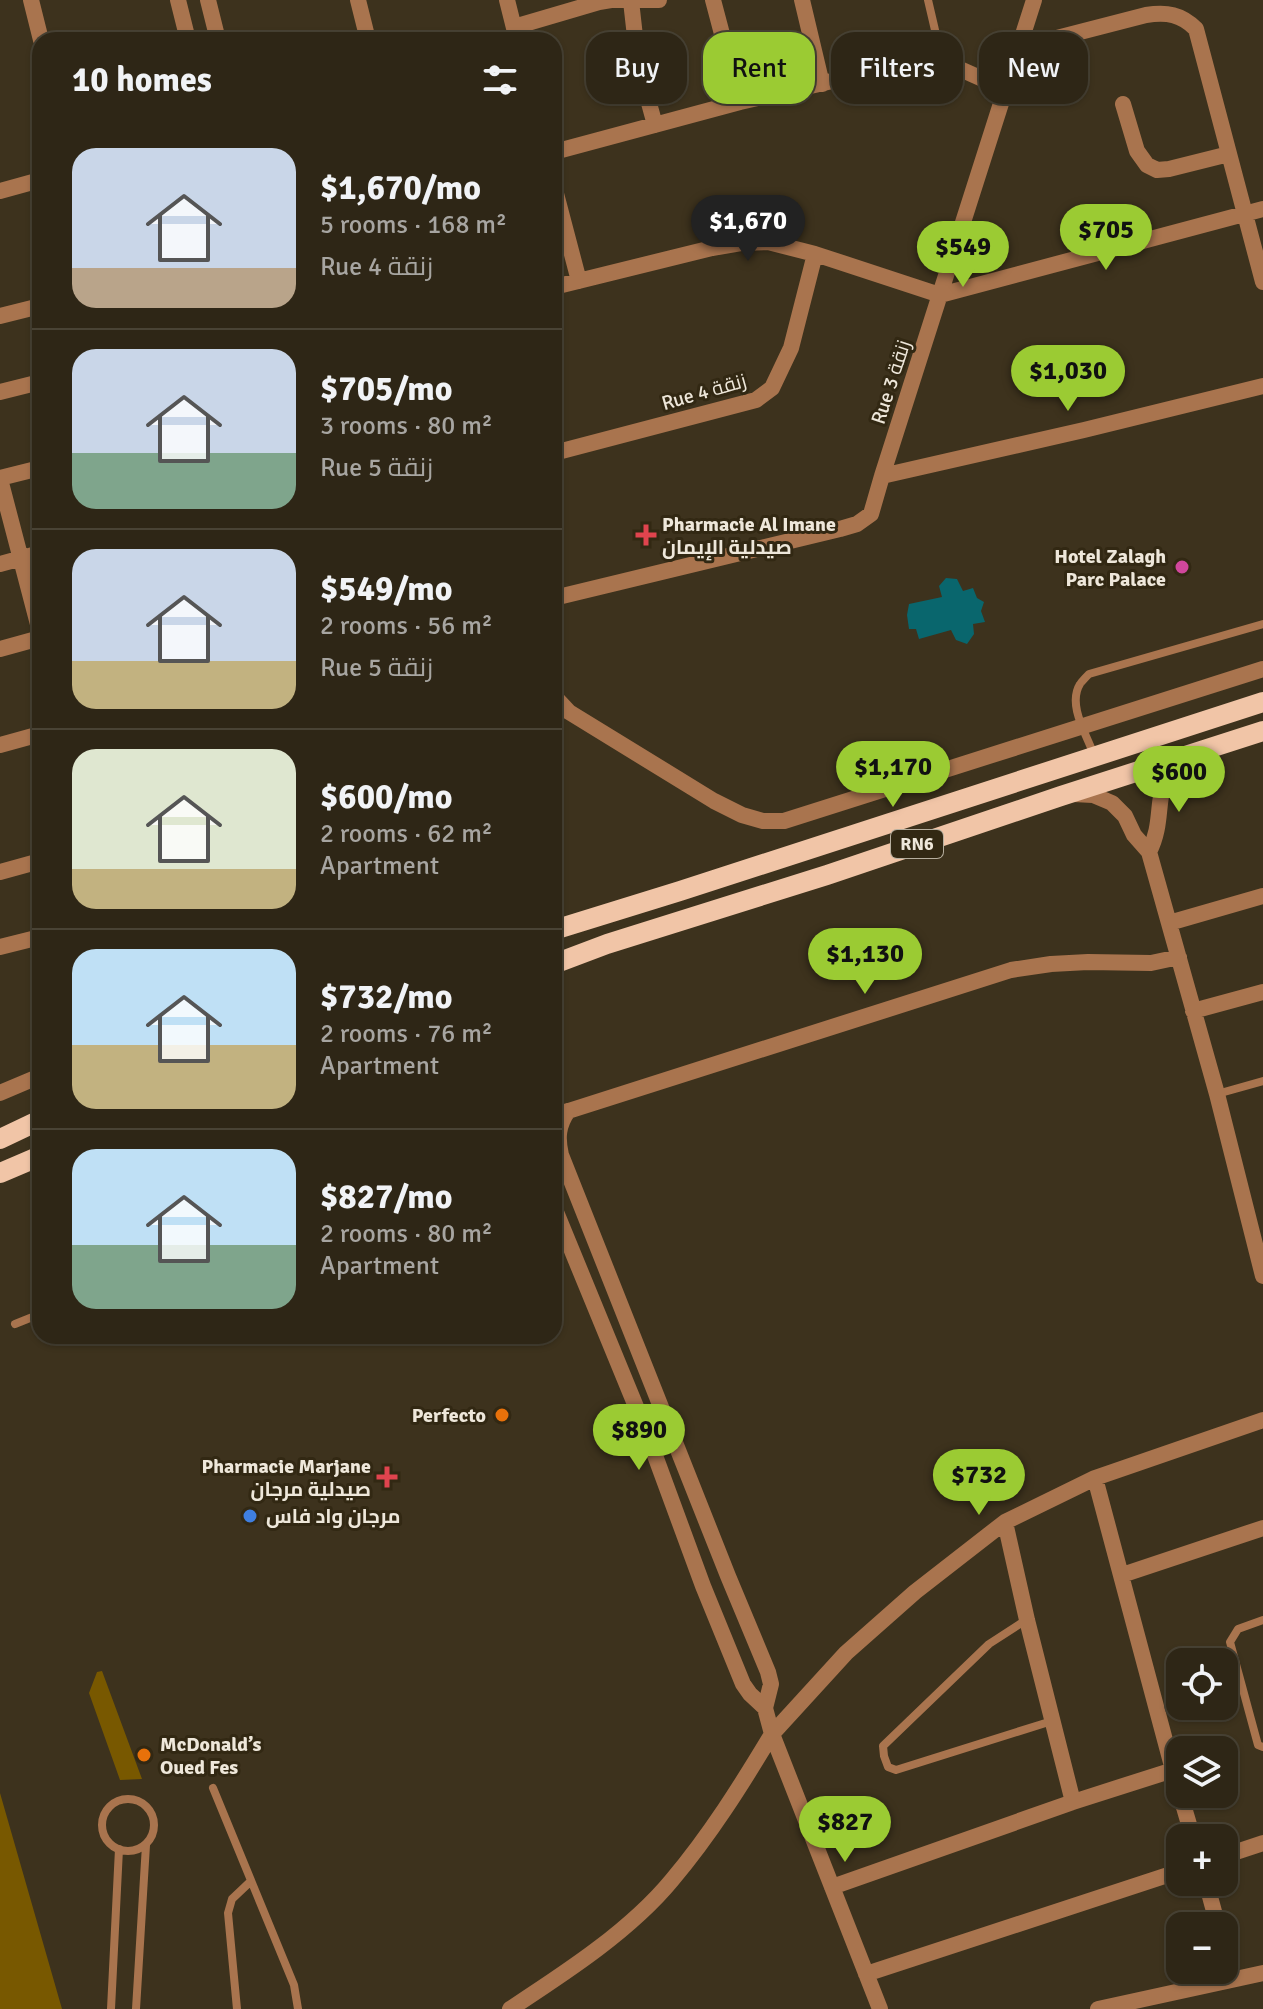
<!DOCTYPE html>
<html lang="en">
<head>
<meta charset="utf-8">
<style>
  body { margin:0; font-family:Signika,Cairo,sans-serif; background:#362e1f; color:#f1f3f6; height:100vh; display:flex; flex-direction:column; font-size:30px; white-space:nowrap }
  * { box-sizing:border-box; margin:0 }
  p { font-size:26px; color:#a7a5a1 }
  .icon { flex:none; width:44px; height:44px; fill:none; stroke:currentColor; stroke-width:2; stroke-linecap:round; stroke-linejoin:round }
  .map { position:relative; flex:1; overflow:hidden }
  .details { position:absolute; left:32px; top:32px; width:530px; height:1312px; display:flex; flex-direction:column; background:#2e2616; border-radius:24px; box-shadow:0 2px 6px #0004,0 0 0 2px #494335 }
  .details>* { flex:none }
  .banner { position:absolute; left:586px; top:32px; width:556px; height:72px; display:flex; gap:16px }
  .buttons { position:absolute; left:1166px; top:1648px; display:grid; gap:16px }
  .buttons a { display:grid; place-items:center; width:72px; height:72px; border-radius:16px; background:#2e2616; box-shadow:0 2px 6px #0004,0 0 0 2px #494335; font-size:40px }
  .price { position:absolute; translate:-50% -68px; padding:0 18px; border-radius:28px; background:#9bcb33; color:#111; font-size:26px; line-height:52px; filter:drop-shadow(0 2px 4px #0008) }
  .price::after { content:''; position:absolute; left:50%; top:48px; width:24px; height:18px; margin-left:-12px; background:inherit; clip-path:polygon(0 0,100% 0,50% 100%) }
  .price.selected { background:#222; color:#fff }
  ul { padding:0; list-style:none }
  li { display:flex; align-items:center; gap:24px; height:200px; padding:0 40px }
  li+li { border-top:2px solid #494335 }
  li span { display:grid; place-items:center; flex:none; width:224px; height:160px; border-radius:24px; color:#555 }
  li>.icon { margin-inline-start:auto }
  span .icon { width:96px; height:96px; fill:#fffc; stroke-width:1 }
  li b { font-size:34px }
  h2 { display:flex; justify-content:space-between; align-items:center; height:96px; padding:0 40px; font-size:34px }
  .pill { padding:0 28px; border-radius:24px; background:#2e2616; box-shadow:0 2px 6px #0004,0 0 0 2px #494335; font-size:28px; line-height:72px }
  .pill.selected { background:#9bcb33; color:#111 }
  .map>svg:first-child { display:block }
  .green { fill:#785800 }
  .water { fill:#09666d }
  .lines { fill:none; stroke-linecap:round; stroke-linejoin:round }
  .service { stroke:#a9744e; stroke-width:8 }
  .minor { stroke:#a9744e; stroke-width:16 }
  .tertiary { stroke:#a9744e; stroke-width:16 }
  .primary { stroke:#f1c5a7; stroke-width:20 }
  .health-dot { fill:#e0444e; stroke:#322813; stroke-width:3 }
  .hotel-dot { fill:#d1479c; stroke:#322813; stroke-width:3 }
  .food-dot { fill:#e8710a; stroke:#322813; stroke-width:3 }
  .shop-dot { fill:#3f7fe0; stroke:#322813; stroke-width:3 }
  .labels { text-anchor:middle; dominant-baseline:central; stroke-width:6; stroke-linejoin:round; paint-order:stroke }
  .shield { fill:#322813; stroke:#b6ae9e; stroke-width:2 }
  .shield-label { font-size:18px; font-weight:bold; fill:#eee7da }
  .street-label { font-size:20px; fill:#eee7da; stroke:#322813 }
  .poi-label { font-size:20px; font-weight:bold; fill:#eee7da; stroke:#322813; text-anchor:start }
</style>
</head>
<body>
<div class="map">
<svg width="1263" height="2009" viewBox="0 0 1263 2009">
  <rect width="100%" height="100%" fill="#3d321d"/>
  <path class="green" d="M102,1671L142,1779L120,1780L89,1693L97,1672Z
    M0,1793L62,2009H0Z"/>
  <path class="water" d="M946,578L957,579L963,591L973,588L977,598L984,602L981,611L985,622L973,624L974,634L967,644L956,640L951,630L919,639L916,629H909L907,615L909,604L942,597L939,586Z"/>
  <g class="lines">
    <path class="service" d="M928,0L942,60
      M1094,755C1087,735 1067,705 1080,684C1080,683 1088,675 1089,674L1263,624
      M1217,1094L1263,1081
      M15,1324L40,1314
      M1026,1620L989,1644L883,1746L884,1756L888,1767L896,1770L1052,1721
      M1263,1620L1238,1629L1230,1642L1258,1745L1263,1747
      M213,1788L294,1985L298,2009
      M102 1825a26 26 0 1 1 52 0a26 26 0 1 1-52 0Z
      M111,2009L119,1849
      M136,2009L146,1845
      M237,2009L228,1913L232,1899L251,1881"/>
    <path class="minor" d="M31,0L41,40
      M358,0L368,40
      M507,0L517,40
      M713,0L740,102
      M802,0L822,84
      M631,1L638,63L655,125
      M514,27L599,2L611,0H659
      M1018,48L1146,15C1167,12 1181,14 1196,29L1263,282
      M1123,104L1137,151L1147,165L1157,170L1169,169L1229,154
      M554,152L740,102L911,63L942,61L1005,89
      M554,186L579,281
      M0,191L40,180
      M554,287L712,248L741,243L768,242L815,254L940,295L1263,209
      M0,316L40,306
      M0,392L40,382
      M554,453L756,400L772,388L791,348L815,254
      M882,476L1084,430L1263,386
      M0,478L40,468
      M0,479L40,632
      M0,564L40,553
      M554,598L840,529L857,524L871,514L882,476L1034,0
      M0,649L40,638
      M554,696L569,712L714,801L742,815L763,821H784L1263,669
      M0,745L40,734
      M1074,794L1093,795L1112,803L1125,816L1134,835L1149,852L1217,1094L1263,1276
      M1149,852C1167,817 1150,788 1180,757
      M0,872L40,861
      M1169,923L1263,896
      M0,947L40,937
      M1193,1011L1263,992
      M0,1093L40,1076
      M559,1114L1011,970L1051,964L1088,962L1151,963L1179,957
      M554,1207L646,1431L703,1586L743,1684L750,1694L765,1708
      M1095,1478L1173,1770L1193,1838
      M1005,1522L1027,1620L1073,1802
      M1122,1575L1263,1528
      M1224,1856L1263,1843
      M1206,1882L1218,1926
      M832,1887L1073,1802L1173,1770
      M1224,1950L1232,1979
      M866,1974L1180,1871
      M510,2009C565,1973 630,1931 672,1880C710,1835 742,1784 772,1734L765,1708L771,1684L768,1672L728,1576L561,1155C557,1138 558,1125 568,1111
      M880,2009L772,1734L846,1653L915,1592L1005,1522L1095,1478L1263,1420
      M1098,2009L1263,1973"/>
    <path class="tertiary" d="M178,0L188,40
      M208,0L218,40"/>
    <path class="primary" d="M554,930L680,891L1263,702
      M554,964L607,944L827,875L1061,796L1263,731
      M0,1139L40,1120
      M0,1173L40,1156"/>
  </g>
  <g class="health-dot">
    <path d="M642 523h8v8h8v8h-8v8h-8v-8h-8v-8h8z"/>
    <path d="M383 1465h8v8h8v8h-8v8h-8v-8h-8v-8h8z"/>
  </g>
  <circle class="hotel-dot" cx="1182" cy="567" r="8"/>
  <g class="food-dot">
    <circle cx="502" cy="1415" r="8"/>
    <circle cx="144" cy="1755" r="8"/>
  </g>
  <circle class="shop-dot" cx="250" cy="1516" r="8"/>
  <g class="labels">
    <rect class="shield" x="891" y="830" width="52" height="28" rx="6"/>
    <g class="shield-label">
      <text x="917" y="844">RN6</text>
    </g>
    <g class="street-label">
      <text transform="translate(891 382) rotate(-72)">Rue 3 زنقة</text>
      <text transform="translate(704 392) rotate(-16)">Rue 4 زنقة</text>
    </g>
    <g class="poi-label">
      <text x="662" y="524">Pharmacie Al Imane<tspan x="662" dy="23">صيدلية الإيمان</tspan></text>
      <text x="1166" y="556" text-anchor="end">Hotel Zalagh<tspan x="1166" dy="23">Parc Palace</tspan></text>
      <text x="486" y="1415" text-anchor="end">Perfecto</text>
      <text x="371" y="1466" text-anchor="end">Pharmacie Marjane<tspan x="371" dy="23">صيدلية مرجان</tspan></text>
      <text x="266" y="1516">مرجان واد فاس</text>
      <text x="160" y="1744">McDonald’s<tspan x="160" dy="23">Oued Fes</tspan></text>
    </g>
  </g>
</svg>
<div class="buttons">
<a><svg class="icon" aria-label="locate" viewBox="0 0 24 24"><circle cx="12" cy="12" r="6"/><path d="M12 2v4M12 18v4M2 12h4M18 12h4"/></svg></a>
<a><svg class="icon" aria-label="layers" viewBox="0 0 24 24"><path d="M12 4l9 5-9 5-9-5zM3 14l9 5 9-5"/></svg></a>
<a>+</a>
<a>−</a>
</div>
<b class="price selected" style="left:748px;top:263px">$1,670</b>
<b class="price" style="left:1106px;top:272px">$705</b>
<b class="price" style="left:963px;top:289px">$549</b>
<b class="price" style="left:1068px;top:413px">$1,030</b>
<b class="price" style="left:893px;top:809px">$1,170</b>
<b class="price" style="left:1179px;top:814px">$600</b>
<b class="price" style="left:865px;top:996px">$1,130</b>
<b class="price" style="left:639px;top:1472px">$890</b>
<b class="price" style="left:979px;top:1517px">$732</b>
<b class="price" style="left:845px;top:1864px">$827</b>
<div class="banner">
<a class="pill">Buy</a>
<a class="pill selected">Rent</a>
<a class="pill">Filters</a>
<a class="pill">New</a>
</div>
<section class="details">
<h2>10 homes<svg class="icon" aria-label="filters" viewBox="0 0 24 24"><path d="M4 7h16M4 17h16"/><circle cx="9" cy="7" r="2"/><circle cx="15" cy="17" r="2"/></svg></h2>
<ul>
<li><span style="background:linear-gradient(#c9d6e8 75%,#b9a48a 0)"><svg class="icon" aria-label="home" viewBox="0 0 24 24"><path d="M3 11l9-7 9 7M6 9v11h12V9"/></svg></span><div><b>$1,670/mo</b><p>5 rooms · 168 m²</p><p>Rue 4 زنقة</p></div></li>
<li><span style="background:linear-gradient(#c9d6e8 65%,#7fa58c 0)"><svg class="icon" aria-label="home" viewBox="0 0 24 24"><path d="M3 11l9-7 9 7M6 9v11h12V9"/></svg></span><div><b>$705/mo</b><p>3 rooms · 80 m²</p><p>Rue 5 زنقة</p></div></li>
<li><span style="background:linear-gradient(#c9d6e8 70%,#c2b280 0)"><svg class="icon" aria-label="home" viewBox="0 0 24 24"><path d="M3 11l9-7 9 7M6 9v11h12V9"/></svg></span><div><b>$549/mo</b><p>2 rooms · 56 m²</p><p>Rue 5 زنقة</p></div></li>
<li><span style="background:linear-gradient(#dfe7d0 75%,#c2b280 0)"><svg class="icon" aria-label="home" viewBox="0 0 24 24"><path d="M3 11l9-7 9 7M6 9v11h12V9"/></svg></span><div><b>$600/mo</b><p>2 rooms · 62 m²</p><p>Apartment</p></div></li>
<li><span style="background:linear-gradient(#bfe0f5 60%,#c2b280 0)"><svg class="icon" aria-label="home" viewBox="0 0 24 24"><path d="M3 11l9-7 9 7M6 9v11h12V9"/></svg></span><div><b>$732/mo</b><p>2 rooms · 76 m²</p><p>Apartment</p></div></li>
<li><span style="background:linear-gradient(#bfe0f5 60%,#7fa58c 0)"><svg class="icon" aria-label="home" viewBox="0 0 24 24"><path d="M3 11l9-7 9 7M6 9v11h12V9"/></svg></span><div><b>$827/mo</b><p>2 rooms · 80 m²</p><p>Apartment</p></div></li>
</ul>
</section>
</div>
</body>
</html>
